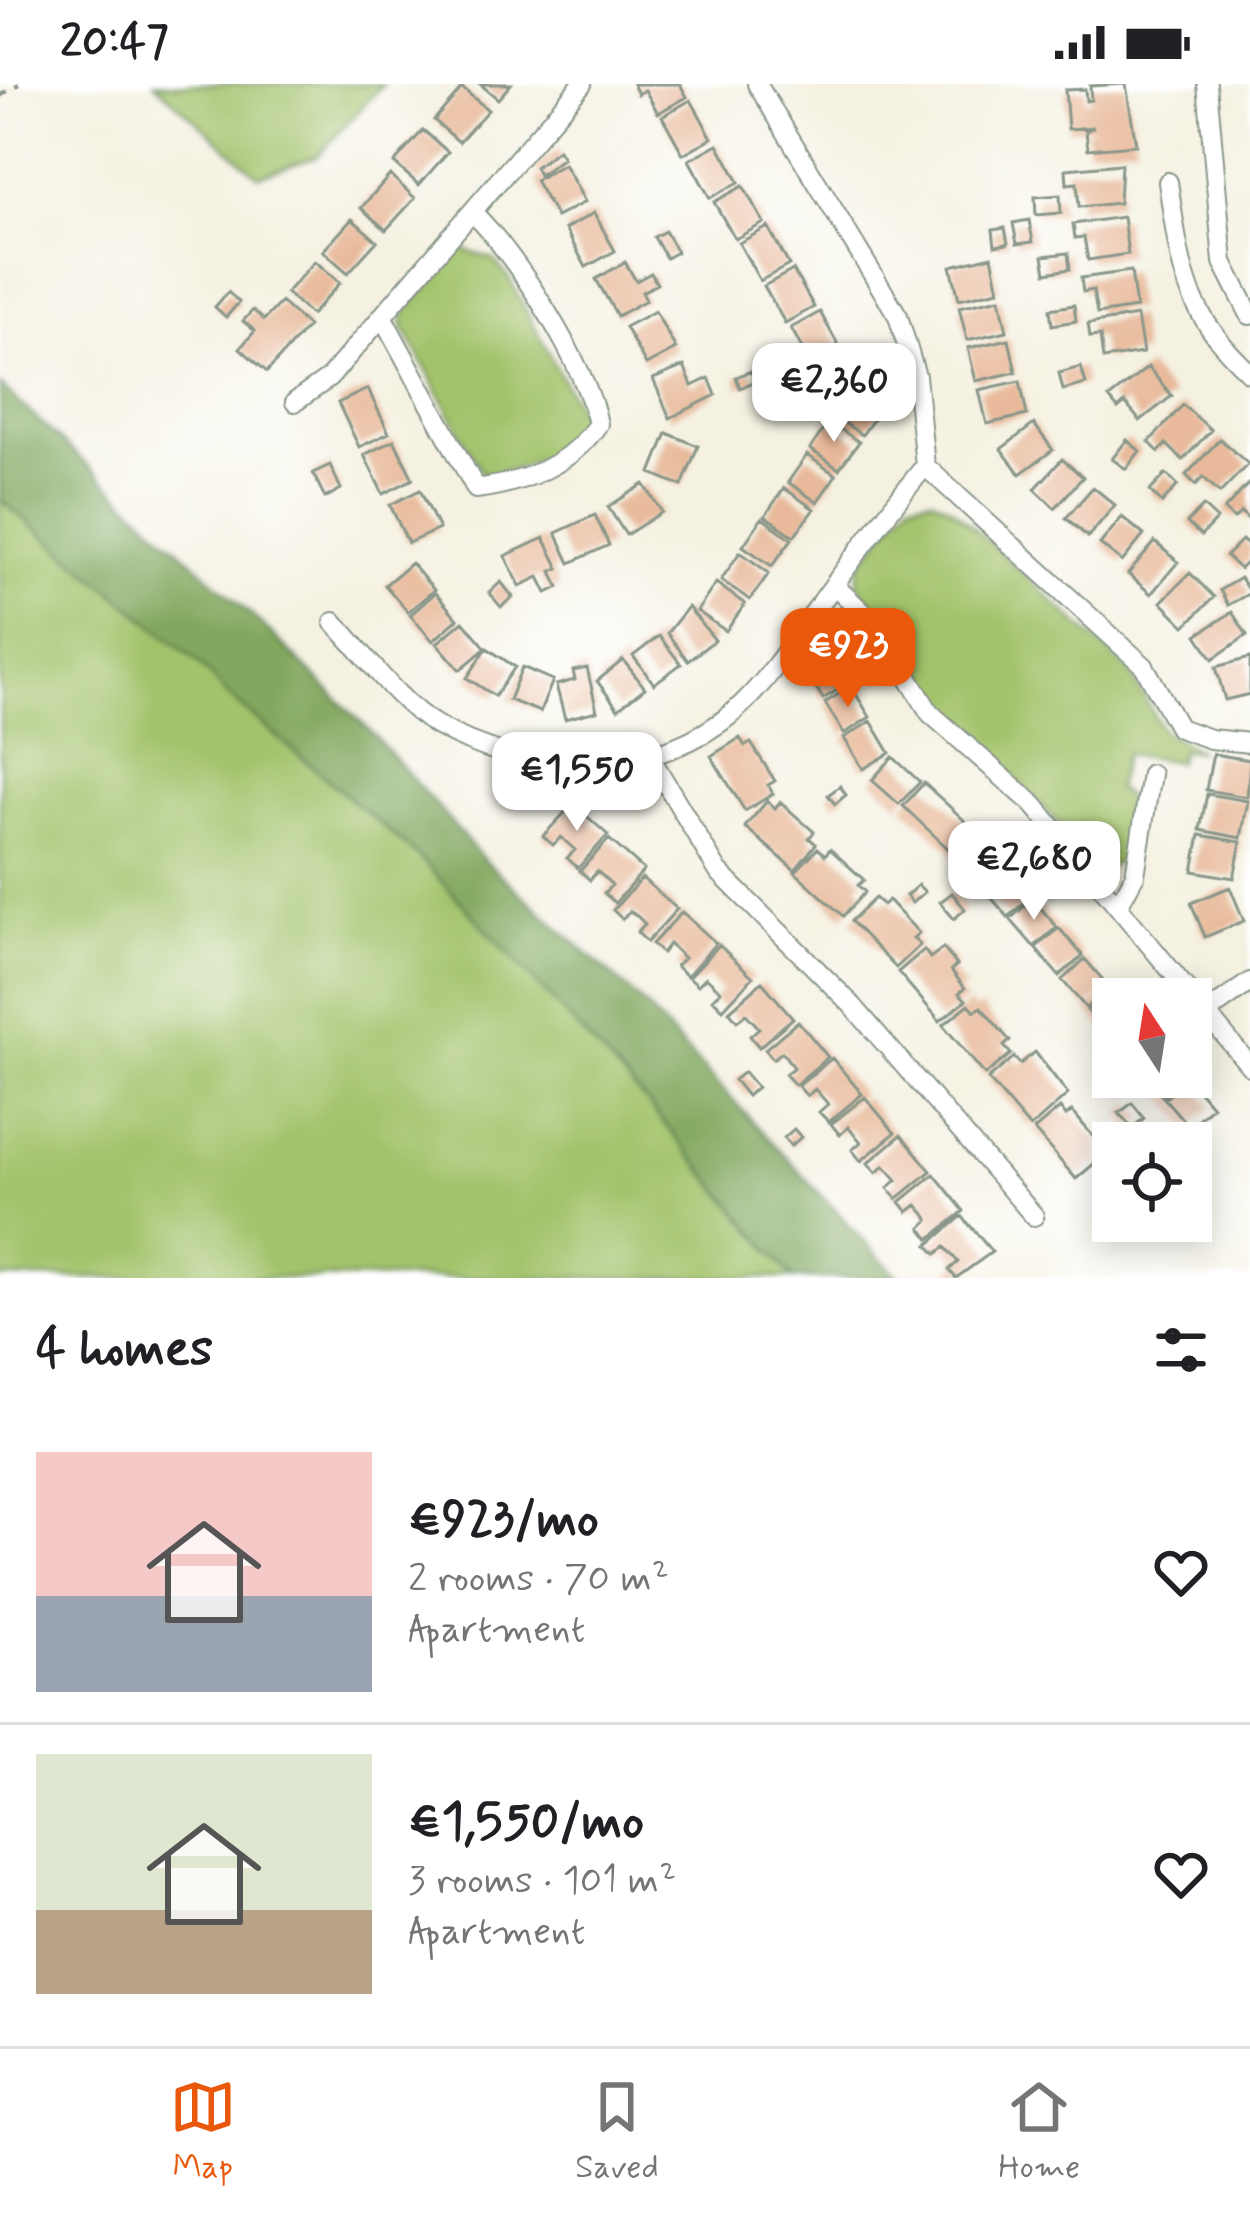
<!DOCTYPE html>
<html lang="en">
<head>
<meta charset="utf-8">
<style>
  body { margin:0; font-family:Mynerve,sans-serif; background:#f2f2f2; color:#202124; height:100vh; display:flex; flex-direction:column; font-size:45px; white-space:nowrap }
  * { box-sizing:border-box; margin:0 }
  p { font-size:39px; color:#757577 }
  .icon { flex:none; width:66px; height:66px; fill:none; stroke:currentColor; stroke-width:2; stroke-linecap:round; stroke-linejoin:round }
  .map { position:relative; height:1194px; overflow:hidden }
  .details { display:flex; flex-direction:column; background:#fff; flex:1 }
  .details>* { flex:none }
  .needle { width:78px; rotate:348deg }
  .fabs { position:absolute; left:1092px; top:894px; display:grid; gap:24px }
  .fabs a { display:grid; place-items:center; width:120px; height:120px; border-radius:0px; background:#fff; box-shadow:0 6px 30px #0003; font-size:60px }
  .price { position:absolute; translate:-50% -102px; padding:0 27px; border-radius:24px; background:#fff; color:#222; font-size:39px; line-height:78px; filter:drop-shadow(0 3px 6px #0008) }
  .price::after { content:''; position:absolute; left:50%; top:72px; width:36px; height:27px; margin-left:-18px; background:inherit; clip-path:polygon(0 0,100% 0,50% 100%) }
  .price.current { background:#ea580c; color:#fff }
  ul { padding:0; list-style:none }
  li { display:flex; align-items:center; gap:36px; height:300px; padding:0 36px }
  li+li { border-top:3px solid #e0e0e0 }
  li span { display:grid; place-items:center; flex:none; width:336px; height:240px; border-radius:0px; color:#555 }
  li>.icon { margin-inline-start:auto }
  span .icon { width:144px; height:144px; fill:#fffc; stroke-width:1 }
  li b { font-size:51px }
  h2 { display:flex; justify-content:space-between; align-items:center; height:144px; padding:0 36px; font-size:51px }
  .status { display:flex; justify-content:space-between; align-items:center; height:84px; padding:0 60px; background:#fff; direction:ltr }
  .status svg { height:33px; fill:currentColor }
  .menu { display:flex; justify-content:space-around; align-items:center; height:168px; border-top:3px solid #e0e0e0; background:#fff; font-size:33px; color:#757577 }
  .menu a { display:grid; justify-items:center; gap:6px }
  .menu .current { color:#ea580c }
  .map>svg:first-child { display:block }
  .green { fill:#a3c26a; stroke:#61804f; stroke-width:3 }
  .forest { fill:#82a85e; stroke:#507249; stroke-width:3 }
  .building { fill:#e8b99a }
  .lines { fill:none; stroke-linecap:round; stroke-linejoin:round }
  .minor-casing { stroke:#8a978a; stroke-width:22 }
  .path { stroke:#8a978a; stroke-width:4.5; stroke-dasharray:9 9; stroke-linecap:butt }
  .minor { stroke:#fff; stroke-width:18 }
</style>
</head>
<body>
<div class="status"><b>20:47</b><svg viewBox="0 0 49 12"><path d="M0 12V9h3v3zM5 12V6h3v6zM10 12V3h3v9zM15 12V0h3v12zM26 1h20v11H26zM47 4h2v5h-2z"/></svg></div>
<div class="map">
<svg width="1250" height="1194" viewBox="0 0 1250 1194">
  <rect width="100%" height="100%" fill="#fff"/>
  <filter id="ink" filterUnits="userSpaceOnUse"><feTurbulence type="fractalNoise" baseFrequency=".00833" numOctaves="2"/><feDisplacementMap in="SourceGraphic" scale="24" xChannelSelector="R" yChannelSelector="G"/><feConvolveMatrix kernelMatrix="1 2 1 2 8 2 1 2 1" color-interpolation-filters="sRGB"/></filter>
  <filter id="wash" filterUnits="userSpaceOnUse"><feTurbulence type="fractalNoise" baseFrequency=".004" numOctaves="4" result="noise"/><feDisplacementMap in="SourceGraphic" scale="48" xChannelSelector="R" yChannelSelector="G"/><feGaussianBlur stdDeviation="2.7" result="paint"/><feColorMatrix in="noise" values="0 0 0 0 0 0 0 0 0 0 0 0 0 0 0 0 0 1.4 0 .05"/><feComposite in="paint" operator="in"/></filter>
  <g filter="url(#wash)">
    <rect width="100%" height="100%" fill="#f4f1e1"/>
    <path class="green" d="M155,0H383L318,72L259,92Z
      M461,165L493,175L509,194L587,341C565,367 517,389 483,391L402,241L404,229Z
      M933,414L952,424L1129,587L1163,647L1199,667L1181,666L1178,678L1125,670L1116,704L1136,721L1123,776L1105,784L1089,771L937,613L898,548L857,501L860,480L910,417Z
      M0,415L195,575L228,611L419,773L649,1021L793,1194H0Z"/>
    <path class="forest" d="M0,301L272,550L370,647L484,776L639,916L899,1194H793L649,1021L419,773L228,611L195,575L0,415Z"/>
    <g id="blocks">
      <path class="building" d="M480,0H511L498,15Z
        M633,0H680L687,13L658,29L645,6L638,10Z
        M1126,0L1136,61L1088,65L1086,47L1094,43L1068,45L1065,6L1085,5L1086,17L1091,16L1090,2Z
        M462,4L488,26L459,58L434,36Z
        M691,16L712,54L683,70L662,32Z
        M423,46L448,68L419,101L394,79Z
        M718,60L739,98L710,114L689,76Z
        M558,66L563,74L539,91L535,83Z
        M564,80L585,118L556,133L535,96Z
        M1121,80L1119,119L1079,123L1077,99L1067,100L1066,85Z
        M390,91L415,114L386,146L361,124Z
        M743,102L764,139L735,155L714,118Z
        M1060,111L1061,129L1036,131L1035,113Z
        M594,129L615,167L586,183L565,145Z
        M1123,133L1128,170L1088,176L1084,153L1075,154L1073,140Z
        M352,135L377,157L348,189L323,167Z
        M1029,136L1033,158L1017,160L1013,139Z
        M768,143L789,181L760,197L739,159Z
        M1005,144L1008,160L995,162L993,146Z
        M665,147L677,168L666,174L654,153Z
        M1068,169L1070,185L1046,189L1043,172Z
        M992,172L999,206L959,215L951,182Z
        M315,177L340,199L311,231L286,209Z
        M625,178L636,197L651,189L657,200L642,208L646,216L617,232L596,195Z
        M793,186L814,223L785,239L764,202Z
        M1131,187L1136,224L1097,230L1093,206L1083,208L1081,194Z
        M228,208L239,218L226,233L215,223Z
        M1000,214L1007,247L967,256L959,223Z
        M281,218L308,242L267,288L240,264L255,247L243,237L253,226L264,236Z
        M1074,221L1076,237L1052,241L1050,225Z
        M655,227L676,265L646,281L625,243Z
        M820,228L841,266L812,282L791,244Z
        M1137,232L1143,269L1103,275L1100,252L1090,253L1088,240Z
        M1009,255L1016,288L976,297L968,264Z
        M684,282L692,302L709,294L716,311L670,334L653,295Z
        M1081,283L1086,300L1063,306L1059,289Z
        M1148,283L1172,312L1140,337L1125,319L1118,325L1109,314Z
        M751,287L755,297L740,304L736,293Z
        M1020,297L1027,331L987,340L979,306Z
        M852,303L881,324L862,351L833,331Z
        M368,305L389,349L359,363L338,319Z
        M1183,321L1211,346L1183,376L1166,360L1159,368L1149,358Z
        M829,337L859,358L839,385L810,365Z
        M1034,340L1053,366L1020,390L1001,365Z
        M667,349L698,362L682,402L651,389Z
        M1220,355L1248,380L1220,409L1203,393L1196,401L1186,391Z
        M394,356L413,395L383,410L364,371Z
        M1127,356L1140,367L1126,385L1112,375Z
        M807,371L836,391L817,418L788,398Z
        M1062,375L1083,393L1055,424L1035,405Z
        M330,381L341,405L325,414L313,389Z
        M1166,390L1178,401L1162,419L1150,407Z
        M1250,398V437L1241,428L1234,435L1224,426Z
        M644,400L662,428L626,451L608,423Z
        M1093,403L1115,421L1088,453L1066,434Z
        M784,404L814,425L794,452L765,432Z
        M420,406L439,445L408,459L390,421Z
        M1203,422L1217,435L1201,452L1187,439Z
        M595,431L609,461L570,479L556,449Z
        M1122,433L1144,451L1122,478L1100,460Z
        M762,434L792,455L772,482L743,462Z
        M544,454L559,484L552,487L559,503L547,509L539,493L520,502L505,472Z
        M1242,456L1250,463V475L1240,485L1226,472Z
        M1155,458L1178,478L1151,510L1128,490Z
        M740,468L769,489L750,516L721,496Z
        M411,479L434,506L408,528L385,501Z
        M1190,489L1214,513L1185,542L1161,518Z
        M1240,494L1250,509L1228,521L1220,506Z
        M501,498L513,513L501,523L489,509Z
        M716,499L745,520L726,547L697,527Z
        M435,509L458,535L433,557L410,531Z
        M688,523L715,556L688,577L667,549Z
        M1232,528L1247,551L1213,575L1197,551Z
        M463,537L486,564L460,586L437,559Z
        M659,552L681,580L654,600L633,572Z
        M487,564L515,583L495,612L467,594Z
        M830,568L849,599L823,615L804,584Z
        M1250,574V610L1225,616L1216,583Z
        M623,576L645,604L618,625L597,597Z
        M522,583L553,596L540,628L509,616Z
        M587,584L597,627L565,635L556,601L575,596L573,587Z
        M851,602L870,633L844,650L825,619Z
        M871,637L890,669L863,685L844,654Z
        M740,654L745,662L751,659L775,697L768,701L773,710L745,727L711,672Z
        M1213,670L1250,676L1247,713L1206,706Z
        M893,673L920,698L899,720L872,696Z
        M924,699L979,750L957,773L903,722Z
        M840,702L846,711L835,720L828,711Z
        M1207,710L1248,717L1241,754L1200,746Z
        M767,717L775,724L780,718L814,748L809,754L816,760L795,786L745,743Z
        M573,720L608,751L578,784L567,774L575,766L561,753L553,761L543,752Z
        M1200,751L1241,758L1234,794L1193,787Z
        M984,754L1031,813L1008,833L983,804L975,811L960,794L970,785L961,774Z
        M609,755L644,786L615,819L604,809L612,801L597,787L590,796L580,787Z
        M818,764L825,771L830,765L864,796L858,801L865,808L843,832L795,788Z
        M642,794L677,825L647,858L637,848L645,840L638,833L630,827L622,835L613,826Z
        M918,801L925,808L912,819L906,812Z
        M1230,803L1244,837L1205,853L1191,819Z
        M952,809L965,825L954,835L940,818Z
        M875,814L883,821L888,816L919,849L913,854L920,861L896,884L851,837Z
        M1033,815L1057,843L1034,863L1010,835Z
        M682,828L716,859L687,892L676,882L684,874L669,860L662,869L652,860Z
        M1059,844L1083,872L1059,892L1035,864Z
        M719,861L753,893L723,925L713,915L721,907L706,893L698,901L689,893Z
        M943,864L957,881L951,886L965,904L959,909L966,916L940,937L898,888L924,866L930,874Z
        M1085,875L1109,903L1086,924L1062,896Z
        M762,898L793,934L759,963L750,952L759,944L746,930L737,937L729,927Z
        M1110,905L1119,915H1113L1111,954L1087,926Z
        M969,920L975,927L981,923L1010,957L1004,962L1011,970L985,991L943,941Z
        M798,937L828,973L795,1001L785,990L794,983L788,976L782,968L773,975L765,965Z
        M1035,968L1068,1010L1030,1044L988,995L1014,973L1020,980Z
        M832,974L862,1010L829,1038L819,1028L828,1020L815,1005L807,1012L798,1002Z
        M744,988L757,1003L747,1012L734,996Z
        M1145,993H1186L1163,1013Z
        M1188,994L1212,1022L1189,1043L1165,1015Z
        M865,1013L895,1049L861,1077L852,1066L861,1058L848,1043L840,1051L831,1040Z
        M1132,1019L1144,1034L1132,1044L1119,1029Z
        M1060,1024L1066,1032L1072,1027L1101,1062L1095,1067L1101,1074L1076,1095L1034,1046Z
        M794,1045L801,1053L791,1062L784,1054Z
        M901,1051L931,1087L897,1115L888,1104L897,1096L891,1089L884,1082L876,1089L868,1079Z
        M934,1090L964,1127L930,1155L921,1144L929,1136L924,1129L917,1121L908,1128L900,1118Z
        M962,1132L992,1168L956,1194L949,1186L958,1178L945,1163L936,1170L928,1161Z"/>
    </g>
  </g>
  <g filter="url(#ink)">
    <use href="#blocks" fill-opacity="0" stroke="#8a978a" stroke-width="3"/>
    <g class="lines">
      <defs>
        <path id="minor" d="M1207,0L1223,178L1250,231
          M1168,98C1181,185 1183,228 1250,289
          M382,232L476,405C523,399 571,381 598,340C587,284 516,170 473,129
          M295,318L329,294L582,0
          M925,382L1144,582L1179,644L1210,655L1250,659
          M834,501L875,540L930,629L1034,721L1250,982
          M334,538C365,570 398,619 436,641C521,690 639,697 721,638C759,611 788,564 815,527C851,477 886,429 925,382L916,292L898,232L757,0
          M649,671L718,787L852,921L1034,1132
          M1118,822L1135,791L1151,690
          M1206,929L1250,898"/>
      </defs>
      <use href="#minor" class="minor-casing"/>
      <path class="path" d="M0,12L19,0"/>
      <use href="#minor" class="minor"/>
    </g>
  </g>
</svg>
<div class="fabs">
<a><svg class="needle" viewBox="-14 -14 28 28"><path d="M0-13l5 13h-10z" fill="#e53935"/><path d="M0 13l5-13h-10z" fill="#757577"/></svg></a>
<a><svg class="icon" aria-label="locate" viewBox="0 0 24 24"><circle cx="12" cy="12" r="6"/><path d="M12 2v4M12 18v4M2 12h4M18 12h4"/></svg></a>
</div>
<b class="price" style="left:834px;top:361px">€2,360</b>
<b class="price current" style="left:848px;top:626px">€923</b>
<b class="price" style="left:577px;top:750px">€1,550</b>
<b class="price" style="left:1034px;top:839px">€2,680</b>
</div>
<section class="details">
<h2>4 homes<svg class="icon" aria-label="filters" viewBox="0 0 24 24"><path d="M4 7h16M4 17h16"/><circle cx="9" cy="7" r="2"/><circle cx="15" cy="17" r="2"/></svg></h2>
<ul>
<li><span style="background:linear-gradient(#f6c9c9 60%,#9aa5b1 0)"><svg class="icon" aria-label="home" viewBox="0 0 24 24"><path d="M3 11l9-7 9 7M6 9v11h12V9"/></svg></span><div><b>€923/mo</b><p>2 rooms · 70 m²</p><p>Apartment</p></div><svg class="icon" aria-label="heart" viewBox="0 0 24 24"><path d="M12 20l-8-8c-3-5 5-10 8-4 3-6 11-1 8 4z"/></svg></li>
<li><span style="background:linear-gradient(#dfe7d0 65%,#b9a48a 0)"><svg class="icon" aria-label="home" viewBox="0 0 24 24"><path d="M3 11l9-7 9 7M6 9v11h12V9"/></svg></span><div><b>€1,550/mo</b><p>3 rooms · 101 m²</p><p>Apartment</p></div><svg class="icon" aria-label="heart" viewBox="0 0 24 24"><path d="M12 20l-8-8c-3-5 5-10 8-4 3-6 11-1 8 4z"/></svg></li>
</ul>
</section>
<nav class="menu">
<a class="current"><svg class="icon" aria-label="map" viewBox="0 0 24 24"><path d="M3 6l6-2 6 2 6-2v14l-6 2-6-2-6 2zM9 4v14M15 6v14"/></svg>Map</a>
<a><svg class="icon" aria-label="saved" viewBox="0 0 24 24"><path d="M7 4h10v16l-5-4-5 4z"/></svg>Saved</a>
<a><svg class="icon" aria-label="home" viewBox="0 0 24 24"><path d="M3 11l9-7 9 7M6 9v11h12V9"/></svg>Home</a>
</nav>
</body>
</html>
